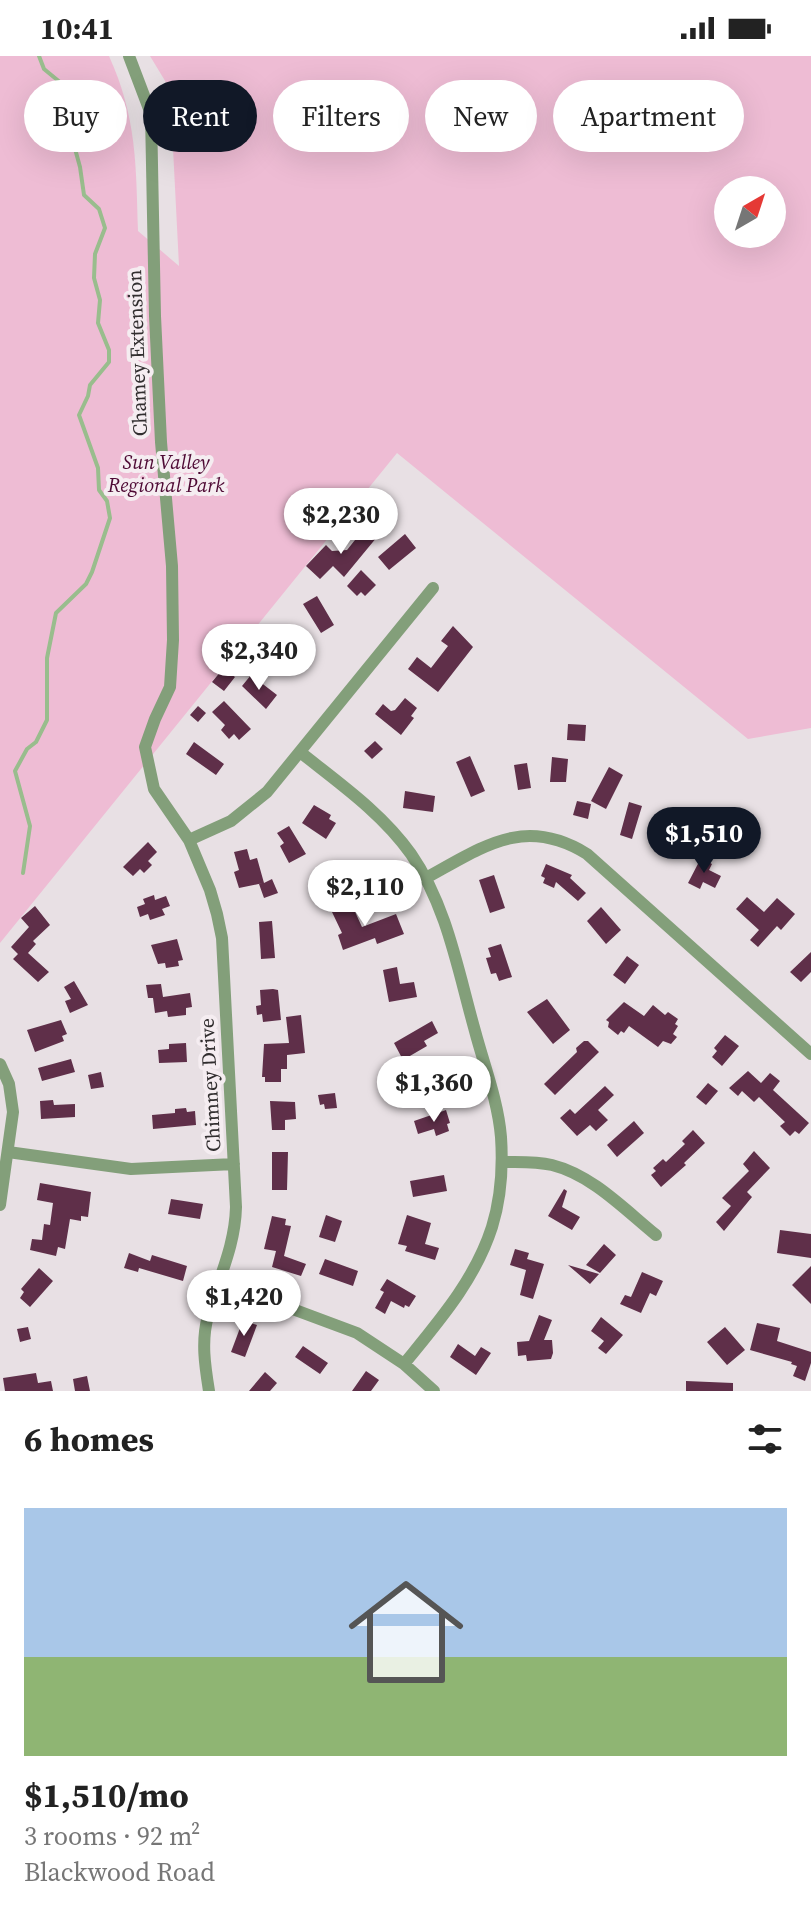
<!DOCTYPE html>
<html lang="en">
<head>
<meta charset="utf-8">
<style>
  body { margin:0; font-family:"Source Serif 4",serif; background:#f2f2f2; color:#222; height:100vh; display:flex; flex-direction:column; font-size:30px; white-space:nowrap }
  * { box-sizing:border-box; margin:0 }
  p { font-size:26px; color:#767676 }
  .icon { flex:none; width:44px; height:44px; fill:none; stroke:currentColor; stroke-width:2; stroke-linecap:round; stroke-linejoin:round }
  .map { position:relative; height:1335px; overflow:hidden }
  .drawer { display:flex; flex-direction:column; background:#fff; flex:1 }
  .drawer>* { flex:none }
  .guide { position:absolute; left:24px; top:24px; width:764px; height:72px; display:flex; gap:16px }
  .needle { width:52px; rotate:39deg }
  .tools { position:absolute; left:714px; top:120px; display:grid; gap:16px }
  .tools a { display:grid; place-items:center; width:72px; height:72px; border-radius:50%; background:#fff; box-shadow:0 8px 32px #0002; font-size:40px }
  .price { position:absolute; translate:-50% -68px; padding:0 18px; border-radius:28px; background:#fff; color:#222; font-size:26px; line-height:52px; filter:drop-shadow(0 2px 4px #0008) }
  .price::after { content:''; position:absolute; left:50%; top:48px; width:24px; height:18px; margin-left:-12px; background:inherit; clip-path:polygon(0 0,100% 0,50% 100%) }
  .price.selected { background:#111827; color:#fff }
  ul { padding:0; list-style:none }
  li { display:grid; align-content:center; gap:16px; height:424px; padding:0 24px }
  li span { display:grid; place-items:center; height:248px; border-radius:0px; color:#555 }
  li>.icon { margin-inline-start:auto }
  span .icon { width:144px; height:144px; fill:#fffc; stroke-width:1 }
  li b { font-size:34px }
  h2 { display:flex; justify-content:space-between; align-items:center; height:96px; padding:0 24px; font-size:34px }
  .chip { padding:0 28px; border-radius:36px; background:#fff; box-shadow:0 8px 32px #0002; font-size:28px; line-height:72px }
  .chip.selected { background:#111827; color:#fff }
  .status { display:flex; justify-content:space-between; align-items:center; height:56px; padding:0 40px; background:#fff; direction:ltr }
  .status svg { height:22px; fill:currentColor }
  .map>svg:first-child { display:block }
  .green { fill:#eebcd4; fill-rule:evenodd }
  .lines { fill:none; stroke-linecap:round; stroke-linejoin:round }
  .stream { stroke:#99bd8d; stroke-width:4 }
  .building { fill:#5f2f49 }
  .minor { stroke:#839f7a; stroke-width:12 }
  .labels { text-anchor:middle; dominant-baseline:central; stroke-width:8; stroke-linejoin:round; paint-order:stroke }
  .street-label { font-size:20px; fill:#312e2f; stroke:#f5edf1 }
  .park-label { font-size:20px; font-style:italic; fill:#4e0934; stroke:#f5edf1 }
</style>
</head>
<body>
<div class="status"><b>10:41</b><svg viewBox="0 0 49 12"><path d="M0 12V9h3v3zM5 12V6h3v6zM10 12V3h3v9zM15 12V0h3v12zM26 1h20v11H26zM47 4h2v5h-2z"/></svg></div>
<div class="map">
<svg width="811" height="1335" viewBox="0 0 811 1335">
  <rect width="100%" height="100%" fill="#e8e0e4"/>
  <path class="green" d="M0,0H109C137,62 136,109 138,175L179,210L170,33L150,0H811V672L748,683L397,397L0,887ZM728,134H772V178H728Z"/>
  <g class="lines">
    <path class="stream" d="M23,817L30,770L15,715L27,693L36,686L47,664V602L56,557L86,528L92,516L110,462L107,445L99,434L98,412L79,359L88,340L90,329L109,306V294L98,267L100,244L94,222L95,198L105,172L99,153L84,139L80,111L66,60L67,36L61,27L44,13L39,0"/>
  </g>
  <path class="building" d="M363,474L367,477L369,474L377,481L344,521L333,510L320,523L306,510L326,489L332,495L347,494Z
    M405,478L416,492L389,514L378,501Z
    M361,514L376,529L365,540L361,536L357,540L347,530Z
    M317,540L334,569L321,577L303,548Z
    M453,570L473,591L438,636L408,613L417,601L431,612L448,590L441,585Z
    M300,583L314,592L298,617L269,599L276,588L281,591L285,584L295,590Z
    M221,615L225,617L227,615L235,621L224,635L212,626Z
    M251,619L277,639L266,653L242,630Z
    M405,642L417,652L411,660L414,662L401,679L375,658L383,648L391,655L395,654Z
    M224,645L251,673L239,684L234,678L229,683L221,674L225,669L212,656Z
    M198,650L206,657L198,666L190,659Z
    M568,668L586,669L585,685L567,684Z
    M375,685L383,693L372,703L364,695Z
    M194,686L224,708L216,719L186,698Z
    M470,700L485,735L471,741L456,706Z
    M552,701L568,703L566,726H550Z
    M527,707L531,732L518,734L514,709Z
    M609,711L623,719L606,753L591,745Z
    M405,735L435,740L433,756L403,752Z
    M577,745L591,748L588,763L573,759Z
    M629,746L642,750L632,783L620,779Z
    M314,749L331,759L329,763L336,767L326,783L302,767Z
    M675,765L689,772L680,793L665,788Z
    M289,770L306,798L289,807L280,790L284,787L277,777Z
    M148,786L157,796L148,805L152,809L144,817L140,813L133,820L123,811Z
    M247,793L250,804L257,802L264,827L272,823L278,837L264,842L259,828L263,827L239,832L234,816L239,814L234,796Z
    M701,802L712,808L709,814L721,820L715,832L703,826L700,833L688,827Z
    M379,808L381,839L365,840L363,810Z
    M546,808L572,819L570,822L586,837L578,845L556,826L554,832L543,827L545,822L541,820Z
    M494,819L505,852L490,857L479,824Z
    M154,839L155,844L166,840L170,850L162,853L165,859L150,864L148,858L140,861L137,851L145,848L143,843Z
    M747,841L764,856L777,842L795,858L781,874L777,870L758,891L750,884L759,874L736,853Z
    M351,847L362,871L396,858L404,878L377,888L375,882L343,894L338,879L342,877L332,856Z
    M35,850L50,869L33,885L36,888L28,897L49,916L38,926L13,903L18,898L11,891L29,871L21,862Z
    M601,851L621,874L606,888L587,865Z
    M272,865L275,902L261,903L259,866Z
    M177,883L183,904L178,905L179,910L166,912L165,907L158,908L151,889Z
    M501,888L512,921L499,925L496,917L491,918L486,902L491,901L488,892Z
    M811,896V916L801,926L790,916Z
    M627,900L639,909L625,928L613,919Z
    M397,911L400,928L414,926L417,941L389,946L383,914Z
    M74,925L88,949L70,957L65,945L71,943L64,931Z
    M161,928L163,941L190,937L192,951L186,952V959L168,961L167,955L155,957L153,942H148L146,929Z
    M273,933L278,934L281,964L263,966L262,958L257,959L256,950L261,949L260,934Z
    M547,943L570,974L553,988L527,956Z
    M624,946L644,960L653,949L665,959L668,956L678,963L675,968L678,970L673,978L677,981L671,988L663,985L658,991L629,970L624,977L621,975L618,979L608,971L609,966L606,964Z
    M301,959L305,997L287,999V1013H281V1026H265V1021H262L264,988L289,987L286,961Z
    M61,964L67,978L62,980L64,985L35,996L27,974Z
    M432,965L438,977L424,985L427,990L403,1004L394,987Z
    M725,979L739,990L722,1010L712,1001L717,995L714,992Z
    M584,985H588L599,996L555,1039L544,1028L577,996L576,992Z
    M186,987L187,1006L159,1007L158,994L169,993V988Z
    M71,1003L75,1016L42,1025L38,1012Z
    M748,1015L761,1027L770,1017L780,1025L773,1034L809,1067L799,1078L795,1075L790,1080L780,1070L785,1066L759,1041L754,1046L742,1035L738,1040L729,1032Z
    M101,1016L104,1031L91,1033L88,1019Z
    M708,1027L718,1035L706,1049L696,1041Z
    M605,1030L614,1039L598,1054L608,1064L596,1075L590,1069L577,1080L560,1062L570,1053L575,1058Z
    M335,1037L337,1052L325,1053L324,1048L320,1049L318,1039Z
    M53,1044L54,1049L75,1048V1061L41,1063L40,1045Z
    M270,1045L295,1046L296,1063L285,1064V1074H272Z
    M186,1052L187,1056L195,1055L196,1069L153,1073L152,1059L175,1057V1053Z
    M446,1054L450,1067L447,1068L449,1075L436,1080L434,1073L418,1078L414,1065Z
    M634,1065L644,1077L617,1101L607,1089Z
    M693,1074L705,1087L684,1107L686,1109L661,1131L651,1119L656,1115L653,1112L663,1103L666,1106L685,1088L682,1085Z
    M754,1095L770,1112L747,1136L752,1141L724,1175L716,1166L731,1150L722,1142L749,1115L743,1108Z
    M272,1096H288L287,1134H272Z
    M444,1119L447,1135L413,1141L410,1125Z
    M40,1127L91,1136L88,1161L81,1160V1165L70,1163L65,1193L58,1191L56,1200L30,1194L32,1183L42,1184L44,1168L50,1169L53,1147L37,1144Z
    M564,1133L567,1135L562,1151L580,1161L572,1174L548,1160Z
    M171,1143L203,1148L200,1163L168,1158Z
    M326,1159L342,1165L335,1186L319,1181Z
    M407,1159L431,1167L425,1188L439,1192L435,1204L405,1195L407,1190L398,1188Z
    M272,1160L286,1163L285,1169L291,1170L284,1200L306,1208L301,1220L272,1211L276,1195L264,1193Z
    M780,1174L811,1178V1202L777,1197Z
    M604,1188L616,1199L600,1217L586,1209Z
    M515,1193L529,1197L527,1203L544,1208L533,1243L520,1239L526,1214L510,1209Z
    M129,1197L150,1205L152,1199L187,1210L183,1225L139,1212L138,1216L124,1212Z
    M325,1203L358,1215L353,1230L319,1218Z
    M568,1209L599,1218L590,1228Z
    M811,1210V1248L792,1229Z
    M39,1212L53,1225L30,1251L20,1242L24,1236L21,1233Z
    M642,1216L663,1225L656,1240L650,1237L641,1257L620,1248L625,1239L631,1241Z
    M387,1223L416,1240L409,1251L405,1249L404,1252L391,1245L385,1258L375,1252L384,1236L380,1234Z
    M539,1259L552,1264L544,1284H552L553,1297L551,1303L527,1305L526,1299L518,1300L517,1286L529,1285Z
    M601,1261L623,1279L606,1298L598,1292L604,1285L591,1275Z
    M243,1264L257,1269L245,1301L231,1296Z
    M757,1267L780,1272L777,1285L811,1296V1307L805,1325L793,1320L797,1310L791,1308L792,1306L750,1294Z
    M28,1271L31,1283L20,1286L17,1273Z
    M725,1271L745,1294L727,1309L707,1286Z
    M458,1288L475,1300L481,1291L491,1297L476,1319L450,1301Z
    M303,1290L328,1307L320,1318L295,1301Z
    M366,1315L379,1324L371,1335H352Z
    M265,1316L277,1327L270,1335H249Z
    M36,1317L38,1327L51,1325L53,1335H5L3,1322Z
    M87,1320L90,1335H75L73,1323Z
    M686,1325L733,1327V1335H686Z"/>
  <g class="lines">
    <path class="minor" d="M129,0L151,58L155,260L161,386L172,510L173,584L170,631L155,663L145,691L154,733L189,784L210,834L217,858L222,882L236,1151C235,1191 218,1223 208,1260C201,1285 205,1310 209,1335
      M300,696C339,727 382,757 411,798C447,850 458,915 475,975C484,1009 498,1045 501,1081C503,1111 501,1142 492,1171C475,1224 439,1265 404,1308
      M189,784L231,765L267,736L433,532
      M426,822C483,791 524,759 587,798L811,998
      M0,1008L9,1028L13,1056L0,1149
      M8,1096L131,1113L234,1108
      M502,1106C519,1106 535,1105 552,1109C592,1119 624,1153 656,1179
      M220,1226L357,1277L404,1308L434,1335"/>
  </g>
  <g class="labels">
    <g class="street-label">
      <text transform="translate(137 297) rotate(-92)">Chamey Extension</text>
      <text transform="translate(210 1029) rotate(-93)">Chimney Drive</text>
    </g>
    <g class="park-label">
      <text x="166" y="406">Sun Valley<tspan x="166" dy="23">Regional Park</tspan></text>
    </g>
  </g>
</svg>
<div class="tools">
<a><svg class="needle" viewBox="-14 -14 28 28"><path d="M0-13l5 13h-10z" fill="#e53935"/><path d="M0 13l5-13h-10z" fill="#767676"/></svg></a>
</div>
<b class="price" style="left:341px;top:500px">$2,230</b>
<b class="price" style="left:259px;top:636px">$2,340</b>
<b class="price selected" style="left:704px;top:819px">$1,510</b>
<b class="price" style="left:365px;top:872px">$2,110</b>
<b class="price" style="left:434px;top:1068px">$1,360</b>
<b class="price" style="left:244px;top:1282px">$1,420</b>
<div class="guide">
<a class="chip">Buy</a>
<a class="chip selected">Rent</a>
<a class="chip">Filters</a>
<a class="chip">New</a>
<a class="chip">Apartment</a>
</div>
</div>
<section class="drawer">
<h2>6 homes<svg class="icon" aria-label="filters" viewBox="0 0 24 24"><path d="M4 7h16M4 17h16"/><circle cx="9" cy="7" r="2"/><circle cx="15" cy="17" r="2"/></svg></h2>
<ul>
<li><span style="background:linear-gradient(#a9c7e8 60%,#8fb573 0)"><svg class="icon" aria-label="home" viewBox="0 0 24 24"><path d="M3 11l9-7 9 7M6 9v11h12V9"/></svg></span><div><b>$1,510/mo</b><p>3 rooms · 92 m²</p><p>Blackwood Road</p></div></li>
</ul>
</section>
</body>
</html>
